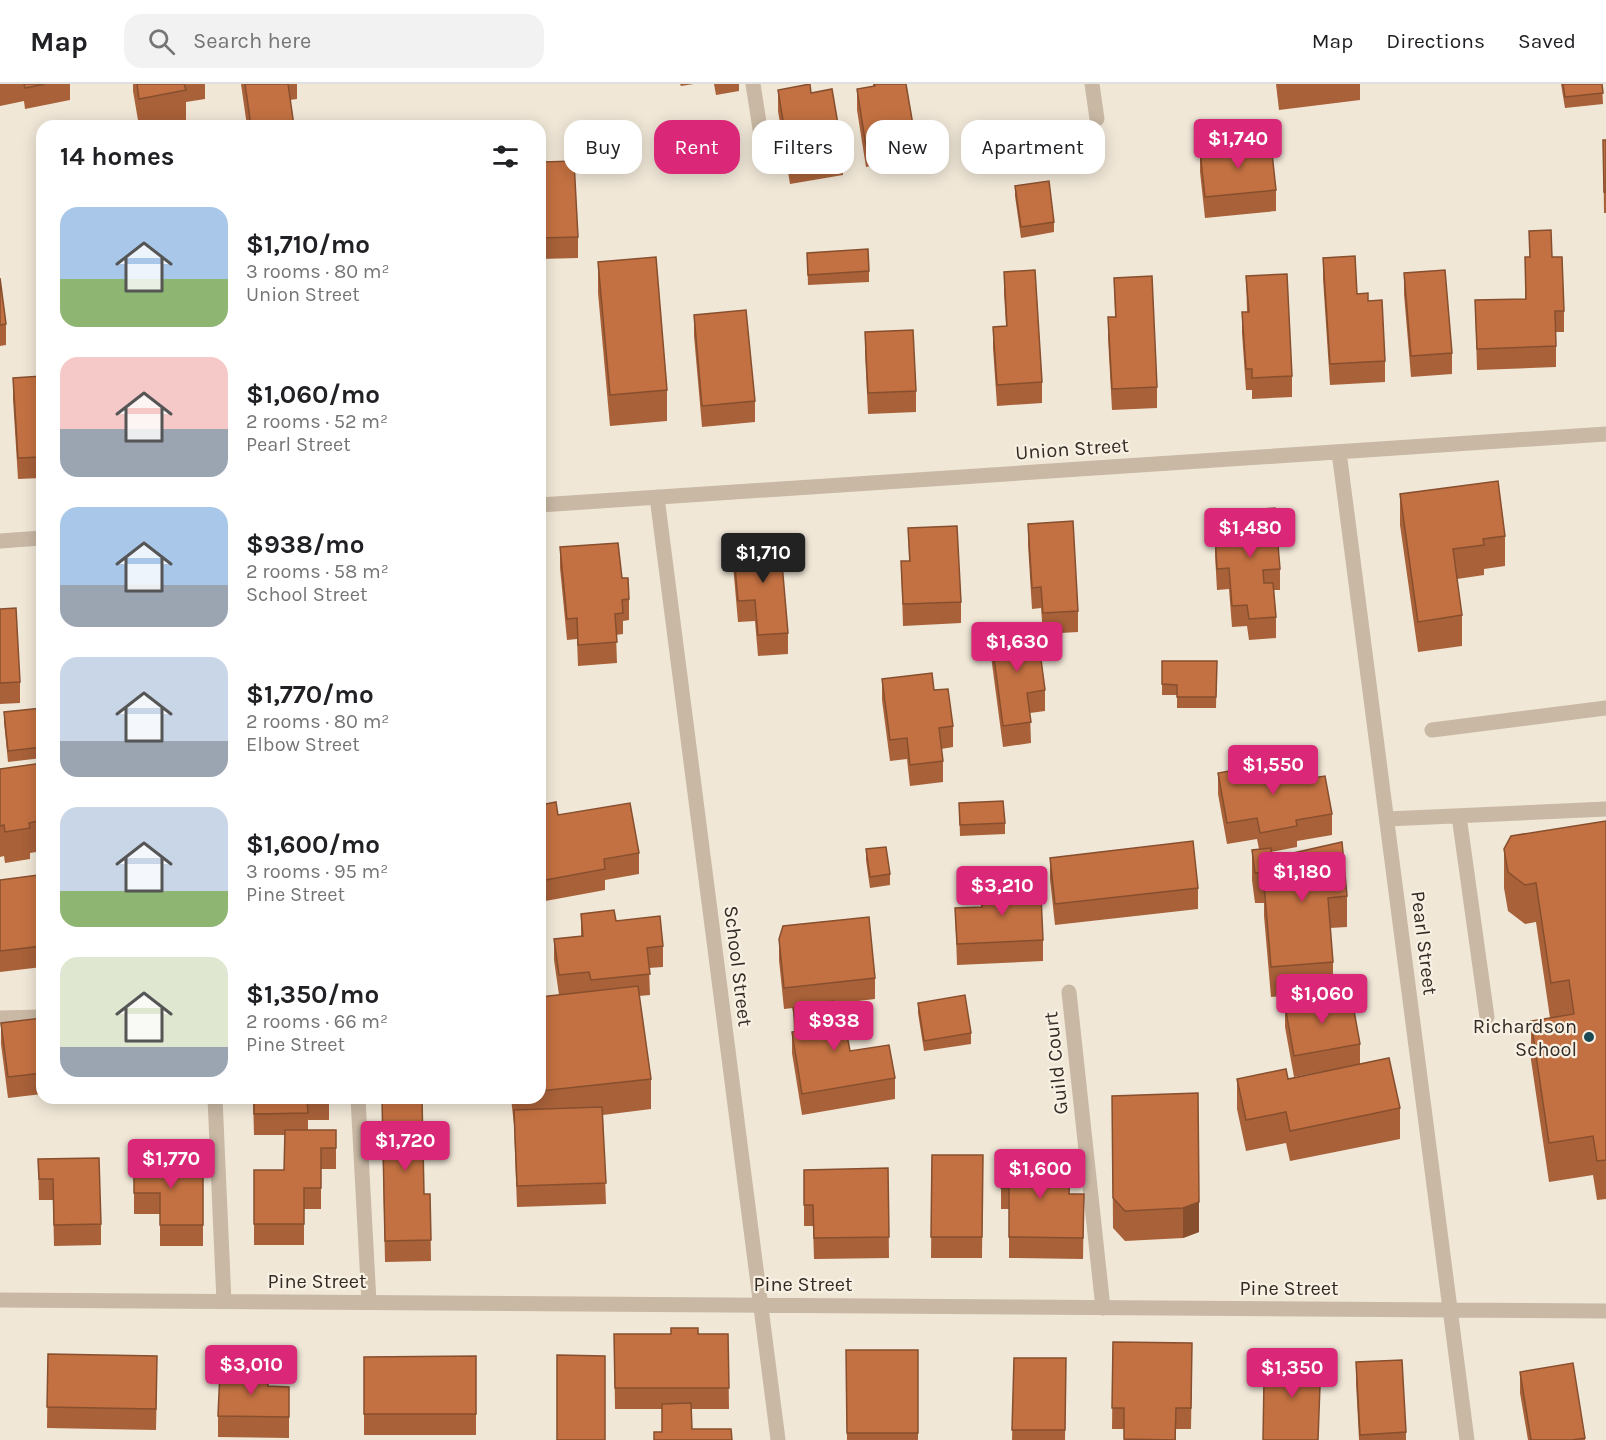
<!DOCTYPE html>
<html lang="en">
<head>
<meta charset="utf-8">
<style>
  body { margin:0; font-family:Karla,sans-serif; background:#f2f2f2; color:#202124; height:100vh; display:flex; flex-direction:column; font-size:22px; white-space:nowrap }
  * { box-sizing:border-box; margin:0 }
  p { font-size:20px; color:#757577 }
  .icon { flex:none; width:33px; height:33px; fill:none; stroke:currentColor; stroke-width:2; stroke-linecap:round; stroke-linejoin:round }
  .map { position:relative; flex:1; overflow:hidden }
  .details { position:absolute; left:36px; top:36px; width:510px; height:984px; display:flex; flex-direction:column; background:#fff; border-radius:18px; box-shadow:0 3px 15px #0003 }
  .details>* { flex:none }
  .banner { position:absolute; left:564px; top:36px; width:570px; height:54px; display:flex; gap:12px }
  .price { position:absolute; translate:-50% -51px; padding:0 14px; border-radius:6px; background:#db2777; color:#fff; font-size:20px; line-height:39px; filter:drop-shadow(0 2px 3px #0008) }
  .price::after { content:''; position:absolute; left:50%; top:36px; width:18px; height:14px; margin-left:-9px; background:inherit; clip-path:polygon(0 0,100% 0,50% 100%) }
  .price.selected { background:#222; color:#fff }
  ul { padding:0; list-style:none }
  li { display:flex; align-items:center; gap:18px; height:150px; padding:0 24px }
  li span { display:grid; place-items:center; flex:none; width:168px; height:120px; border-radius:18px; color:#555 }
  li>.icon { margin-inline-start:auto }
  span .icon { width:72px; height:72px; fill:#fffc; stroke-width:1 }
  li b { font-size:26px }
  h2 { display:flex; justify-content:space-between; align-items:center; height:72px; padding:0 24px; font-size:26px }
  .pill { padding:0 21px; border-radius:18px; background:#fff; box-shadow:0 3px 15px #0003; font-size:21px; line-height:54px }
  .pill.selected { background:#db2777; color:#fff }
  header { display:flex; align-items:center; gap:36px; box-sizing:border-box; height:84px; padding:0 30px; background:#fff; border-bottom:2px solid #e0e0e0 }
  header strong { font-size:28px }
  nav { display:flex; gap:33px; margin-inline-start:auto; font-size:21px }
  .search { width:420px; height:54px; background:#f2f2f2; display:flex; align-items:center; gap:15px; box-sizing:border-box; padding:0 21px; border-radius:18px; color:#757577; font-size:22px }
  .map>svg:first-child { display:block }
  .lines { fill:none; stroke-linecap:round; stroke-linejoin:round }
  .lane { stroke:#c8b8a4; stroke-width:15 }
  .street { stroke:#c8b8a4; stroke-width:15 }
  .wall { fill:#a86139 }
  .shaded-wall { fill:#884f2e }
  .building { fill:#c37142; stroke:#884f2e; stroke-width:1.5 }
  .poi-dot { fill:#1c4953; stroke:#f8f1e3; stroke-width:2 }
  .labels { text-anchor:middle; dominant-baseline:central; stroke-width:4.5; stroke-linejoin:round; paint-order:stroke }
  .street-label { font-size:20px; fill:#332b25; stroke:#f8f1e3 }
  .poi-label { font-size:20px; fill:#332b25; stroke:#f8f1e3; text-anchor:end }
</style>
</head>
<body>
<header>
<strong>Map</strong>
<div class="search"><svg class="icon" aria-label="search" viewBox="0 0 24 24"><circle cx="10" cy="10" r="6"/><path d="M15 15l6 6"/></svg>Search here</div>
<nav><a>Map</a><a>Directions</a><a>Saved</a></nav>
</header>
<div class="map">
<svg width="1606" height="1356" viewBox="0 0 1606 1356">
  <rect width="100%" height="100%" fill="#f0e7d7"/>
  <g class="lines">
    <path class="lane" d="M753,0L761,51
      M1092,0L1097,35
      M1432,646L1606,624
      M1459,732L1487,933
      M1387,735L1606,725
      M1069,908L1103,1224
      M358,1014L369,1218"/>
    <path class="street" d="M1339,368L1467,1356
      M657,413L778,1356
      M540,421L1606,350
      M0,457L42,454
      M0,934L42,933
      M215,1014L224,1218
      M0,1216L1606,1227"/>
  </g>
  <path class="wall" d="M0,0H70V16L25,25L24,17L0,22Z
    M133,0H205V15L186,18V37L157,42H139L133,7Z
    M241,0H297V15L290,16L294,42H247Z
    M680,0H694L681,2Z
    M714,0H739V7L716,11Z
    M873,0H906L915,53V74L866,83L857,26V5L873,2Z
    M1276,0H1360V16L1279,26Z
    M1561,0H1602L1603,20L1565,24Z
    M778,6L811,9L843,70V91L790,100L778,27Z
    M540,45L543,78L578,153V174L540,175Z
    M1603,56H1606V129H1604Z
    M1200,67L1276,106V127L1205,134L1200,88Z
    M1015,102L1054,138V148L1021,154L1015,112Z
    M1529,147L1552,173L1564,227V248H1556V283L1477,286L1475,216L1525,215V173H1530Z
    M807,169L869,187V198L808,201Z
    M1323,174L1357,210L1368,217L1385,277V298L1330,301L1323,195Z
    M598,178L667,306V337L610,342L598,209Z
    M1004,188L1042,298V319L997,322L993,264V243L1006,242L1004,209Z
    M1404,189L1452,269V290L1411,293L1404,210Z
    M1246,192L1292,292V313L1252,315V306H1246L1242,249V228H1247Z
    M0,194L6,240V261L0,262Z
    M1114,194L1157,303V324L1112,326L1108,254V233H1115Z
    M694,231L755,317V338L702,343L694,252Z
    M865,248L916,307V328L868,330L865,269Z
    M42,292V394L18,395L13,315V294Z
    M1400,410L1505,452V482L1484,485V491L1457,495L1462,531V562L1418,568L1400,441Z
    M1226,428L1280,485V506H1274L1276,533V554L1249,556L1247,542L1232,543L1229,505L1217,506L1215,471V450L1226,449Z
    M1028,440L1078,527V548L1043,550L1041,524L1032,525L1028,461Z
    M908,444L961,518V539L903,542L901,477H909Z
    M733,460L788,549V570L758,572L755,537L738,538L733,481Z
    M560,463L622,494L629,515V536L623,537V550L616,551L617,579L578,582L577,555L567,556L560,484Z
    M0,525L20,598V619L0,620Z
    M991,551L1045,606V627L1030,629L1031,659L1003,663L991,572Z
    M1162,577H1217L1216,624H1177V611H1162Z
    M882,595L934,606L953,642V663L941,665L943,677V698L910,702L907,675L890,677L882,616Z
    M42,624V674L8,678L4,638V628Z
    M42,679V767L30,769V775L5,779L4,772L0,773V685Z
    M1218,689L1299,696L1332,730V751L1297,757V763L1271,768V774L1347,812V843L1330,844L1333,878V908L1271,913L1264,832V819H1255L1252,796V766L1259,765L1257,755L1227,760L1218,710Z
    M959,719L1005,739V750L960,752Z
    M540,721L558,731L639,769V790L605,796V806L540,818Z
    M1606,737V1115L1597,1116L1593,1091L1549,1098L1531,976V937L1550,934L1536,838L1525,840L1508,827L1504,804V765Z
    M866,765L890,790V801L870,804L866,776Z
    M1050,774L1198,804V825L1055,841L1050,795Z
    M0,796L42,820V883L0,888Z
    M995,796L1022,812L1043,856V877L957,881L955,824L981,823V817L995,816Z
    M581,830L616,837L663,862V883L649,884L650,911L639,912L651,995V1025L603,1031L606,1120L517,1123L514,1041L511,1014H540V913L559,911L554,876V855L581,852Z
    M779,855L875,894V915L833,920L835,932L850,967L895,994V1015L802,1031L792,969V948H794L793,924L784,925L779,876Z
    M918,919L971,949V960L924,967L918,929Z
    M1285,922L1360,960V980L1400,1024V1055L1290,1077L1286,1059L1246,1067L1237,1025V995H1288L1331,986L1294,993L1285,943Z
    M42,934V1010L8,1014L1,960V939Z
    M1112,1012L1199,1148L1183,1154L1125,1157L1113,1144Z
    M253,1014H329V1036H308V1046H336V1085H321V1125H304V1161H254V1086H284L285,1051H254Z
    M382,1036L424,1110H430L431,1177L385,1178Z
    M1001,1067L1030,1086L1070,1110H1084L1083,1175L1009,1174V1125H1001Z
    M932,1071H983L982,1174H931Z
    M134,1073L171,1087H203V1162H160V1130H134Z
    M38,1075L101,1140V1161L54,1162L53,1116H39Z
    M888,1084L889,1174L814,1175L813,1142H804V1086Z
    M671,1244L698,1250H728L729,1325H615L614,1250H671Z
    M1113,1258L1192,1280L1191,1345H1176V1356H1124V1345H1112Z
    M846,1266H918V1356H847Z
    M48,1270L157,1293L156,1346L47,1344Z
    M476,1272V1351H364V1273Z
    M1014,1274H1066L1065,1356H1012Z
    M1356,1278L1406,1348V1356H1359L1356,1299Z
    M1520,1288L1585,1354V1356H1528L1520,1309Z
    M269,1302L289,1303V1354L218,1353V1332Z"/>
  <path class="shaded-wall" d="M1199,1118V1148L1183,1154V1124Z"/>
  <path class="building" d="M24,0H45L25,4Z
    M137,0H184L186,6L139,15Z
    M245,0H288L294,42H251Z
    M810,0L811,9L832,5L843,70L790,79L778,6Z
    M874,0H906L915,53L866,62L857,5L875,2Z
    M1563,0H1602L1603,9L1565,13Z
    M540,45H541L543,78L574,77L578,153L540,154Z
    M1603,56H1606V108H1604Z
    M1271,60L1276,106L1205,113L1200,67Z
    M1049,97L1054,138L1021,143L1015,102Z
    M1551,146L1552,173H1562L1564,227H1555L1556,262L1477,265L1475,216L1526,215L1525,173H1530L1529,147Z
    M868,165L869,187L808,191L807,169Z
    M1355,172L1357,210L1368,209V217L1382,216L1385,277L1330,280L1323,174Z
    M656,173L667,306L610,311L598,178Z
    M1035,186L1042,298L997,301L993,243L1007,242L1004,188Z
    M1445,186L1452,269L1411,272L1404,189Z
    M1287,190L1292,292L1252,294V285H1246L1242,228H1249L1246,192Z
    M1152,192L1157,303L1112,305L1108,233H1116L1114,194Z
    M0,194L6,240L0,241Z
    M746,226L755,317L702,322L694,231Z
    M913,246L916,307L868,309L865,248Z
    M42,292V373L18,374L13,294Z
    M1498,397L1505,452L1483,455L1484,461L1453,465L1462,531L1418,538L1400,410Z
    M1275,424L1280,485L1263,486L1264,499H1273L1276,533L1249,535L1247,521L1232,522L1229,484L1217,485L1215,450L1228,449L1226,428Z
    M1073,437L1078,527L1043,529L1041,503L1032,504L1028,440Z
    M957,442L961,518L903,520L901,477H910L908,444Z
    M780,456L788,549L758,551L755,516L738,517L733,460Z
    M618,459L622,494H628L629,515L622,516L623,529L615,530L617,558L578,561L577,534L567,535L560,463Z
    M16,524L20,598L0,599V525Z
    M1037,545L1045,606L1027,609L1031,638L1003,642L991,551Z
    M1162,577H1217L1216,613H1177V601L1162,600Z
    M932,589L934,606L948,605L953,642L939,644L943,677L910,681L907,654L890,656L882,595Z
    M42,624V663L8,667L4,628Z
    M1296,675L1299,696L1325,692L1332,730L1296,736L1297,742L1260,749L1257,734L1227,739L1218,689Z
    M42,679V736L29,739L30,744L5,748L4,741L0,742V685Z
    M1003,717L1005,739L960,741L959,719Z
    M556,718L558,731L630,719L639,769L604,775L605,785L540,797V721Z
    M1606,737V1076L1597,1077L1593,1052L1549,1059L1531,937L1574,930L1569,896L1551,899L1536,799L1525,801L1508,788L1504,765L1511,752Z
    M1193,757L1198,804L1055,820L1050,774Z
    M1342,758L1347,812L1328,814L1333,878L1271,883L1264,801L1275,800L1274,787L1255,789L1252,766L1271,764V774Z
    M886,763L890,790L870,793L866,765Z
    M38,791L42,820V862L0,867V796Z
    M1021,794L1022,812L1041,811L1043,856L957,860L955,824L982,823L981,817L996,816L995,796Z
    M614,826L616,837L660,832L663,862L647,864L650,890L591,896L589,888L559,891L554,855L583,852L581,830Z
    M869,833L875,894L784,904L779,855L783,842Z
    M638,902L651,995L540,1007V913Z
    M1351,910L1360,960L1294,972L1285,922Z
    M965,911L971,949L924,957L918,919Z
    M833,917L835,932L843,930L850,967L889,961L895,994L802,1010L792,948L797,947L793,924Z
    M42,934V989L8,993L1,939Z
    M1389,974L1400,1024L1290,1047L1286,1028L1246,1036L1237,995L1286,985L1288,995Z
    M1198,1009L1199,1118L1183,1124L1125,1127L1113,1114L1112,1012Z
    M254,1014H329V1015H307L308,1029L254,1030Z
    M422,1014L424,1110H430L431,1156L385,1157L382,1015Z
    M602,1023L606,1099L517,1102L514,1026Z
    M285,1046H336V1064H321V1104H304V1140H254V1086H284Z
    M1001,1067H1030L1029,1086H1070L1069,1110H1084L1083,1154L1009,1153V1104H1001Z
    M932,1071H983L982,1153H931Z
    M134,1073H171V1087H203V1141H160V1109H134Z
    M99,1074L101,1140L54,1141L53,1095H39L38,1075Z
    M888,1084L889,1153L814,1154L813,1121H804V1086Z
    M671,1244H698V1250H728L729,1304H615L614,1250H671Z
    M1113,1258L1192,1259L1191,1324H1176L1175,1356L1124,1355V1324H1112Z
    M846,1266H918V1349H847Z
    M48,1270L157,1272L156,1325L47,1323Z
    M557,1271L605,1272V1356H557Z
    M476,1272V1330H364V1273Z
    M1270,1272L1321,1274L1318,1356H1263L1264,1295L1270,1296Z
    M1014,1274H1066L1065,1346H1012Z
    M1402,1276L1406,1348L1360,1351L1356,1278Z
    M1573,1279L1585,1354L1572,1356H1531L1520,1288Z
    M220,1286L269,1288L268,1302L289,1303V1333L218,1332Z
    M691,1319L692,1345H731L732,1356H654V1348H662V1320Z"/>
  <circle class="poi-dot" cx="1589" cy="953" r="6"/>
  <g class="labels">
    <g class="street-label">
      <text transform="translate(1072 365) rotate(-4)">Union Street</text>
      <text transform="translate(1424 859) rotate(83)">Pearl Street</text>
      <text transform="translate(738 882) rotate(83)">School Street</text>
      <text transform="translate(1056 979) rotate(-96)">Guild Court</text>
      <text x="317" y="1197">Pine Street</text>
      <text x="803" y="1200">Pine Street</text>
      <text x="1289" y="1204">Pine Street</text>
    </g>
    <g class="poi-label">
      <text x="1577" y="942">Richardson<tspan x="1577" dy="23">School</tspan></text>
    </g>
  </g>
</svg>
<b class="price" style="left:1238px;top:86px">$1,740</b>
<b class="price" style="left:1250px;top:475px">$1,480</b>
<b class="price selected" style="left:763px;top:500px">$1,710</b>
<b class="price" style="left:1017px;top:589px">$1,630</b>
<b class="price" style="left:1273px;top:712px">$1,550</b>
<b class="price" style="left:1302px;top:819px">$1,180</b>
<b class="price" style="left:1002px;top:833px">$3,210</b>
<b class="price" style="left:1322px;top:941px">$1,060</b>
<b class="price" style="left:834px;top:968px">$938</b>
<b class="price" style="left:405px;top:1088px">$1,720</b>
<b class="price" style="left:171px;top:1106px">$1,770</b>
<b class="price" style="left:1040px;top:1116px">$1,600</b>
<b class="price" style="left:251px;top:1312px">$3,010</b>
<b class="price" style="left:1292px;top:1315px">$1,350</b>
<div class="banner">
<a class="pill">Buy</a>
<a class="pill selected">Rent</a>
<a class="pill">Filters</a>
<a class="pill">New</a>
<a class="pill">Apartment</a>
</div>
<section class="details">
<h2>14 homes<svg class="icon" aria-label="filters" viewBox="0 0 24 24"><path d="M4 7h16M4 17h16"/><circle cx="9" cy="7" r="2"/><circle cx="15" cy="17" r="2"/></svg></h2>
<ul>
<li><span style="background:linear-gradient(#a9c7e8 60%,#8fb573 0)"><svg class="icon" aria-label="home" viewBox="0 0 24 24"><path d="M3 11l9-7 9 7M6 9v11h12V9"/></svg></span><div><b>$1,710/mo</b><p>3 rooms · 80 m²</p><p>Union Street</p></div></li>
<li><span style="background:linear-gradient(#f6c9c9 60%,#9aa5b1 0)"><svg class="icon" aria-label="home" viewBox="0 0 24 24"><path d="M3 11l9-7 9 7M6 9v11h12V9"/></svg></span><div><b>$1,060/mo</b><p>2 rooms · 52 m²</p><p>Pearl Street</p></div></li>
<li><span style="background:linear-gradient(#a9c7e8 65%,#9aa5b1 0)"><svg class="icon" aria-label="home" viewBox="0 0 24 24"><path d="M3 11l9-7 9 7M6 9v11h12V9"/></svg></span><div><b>$938/mo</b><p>2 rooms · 58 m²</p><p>School Street</p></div></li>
<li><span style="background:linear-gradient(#c9d6e8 70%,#9aa5b1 0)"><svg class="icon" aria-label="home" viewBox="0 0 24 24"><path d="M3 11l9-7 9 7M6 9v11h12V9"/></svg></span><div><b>$1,770/mo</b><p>2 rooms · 80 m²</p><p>Elbow Street</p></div></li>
<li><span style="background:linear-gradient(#c9d6e8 70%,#8fb573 0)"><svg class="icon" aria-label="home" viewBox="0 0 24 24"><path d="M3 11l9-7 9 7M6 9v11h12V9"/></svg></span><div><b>$1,600/mo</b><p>3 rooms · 95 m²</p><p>Pine Street</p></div></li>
<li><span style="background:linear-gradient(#dfe7d0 75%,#9aa5b1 0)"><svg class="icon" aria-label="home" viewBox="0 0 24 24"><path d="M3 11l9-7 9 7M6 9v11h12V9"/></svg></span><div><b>$1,350/mo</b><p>2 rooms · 66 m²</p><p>Pine Street</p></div></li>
</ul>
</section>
</div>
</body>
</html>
